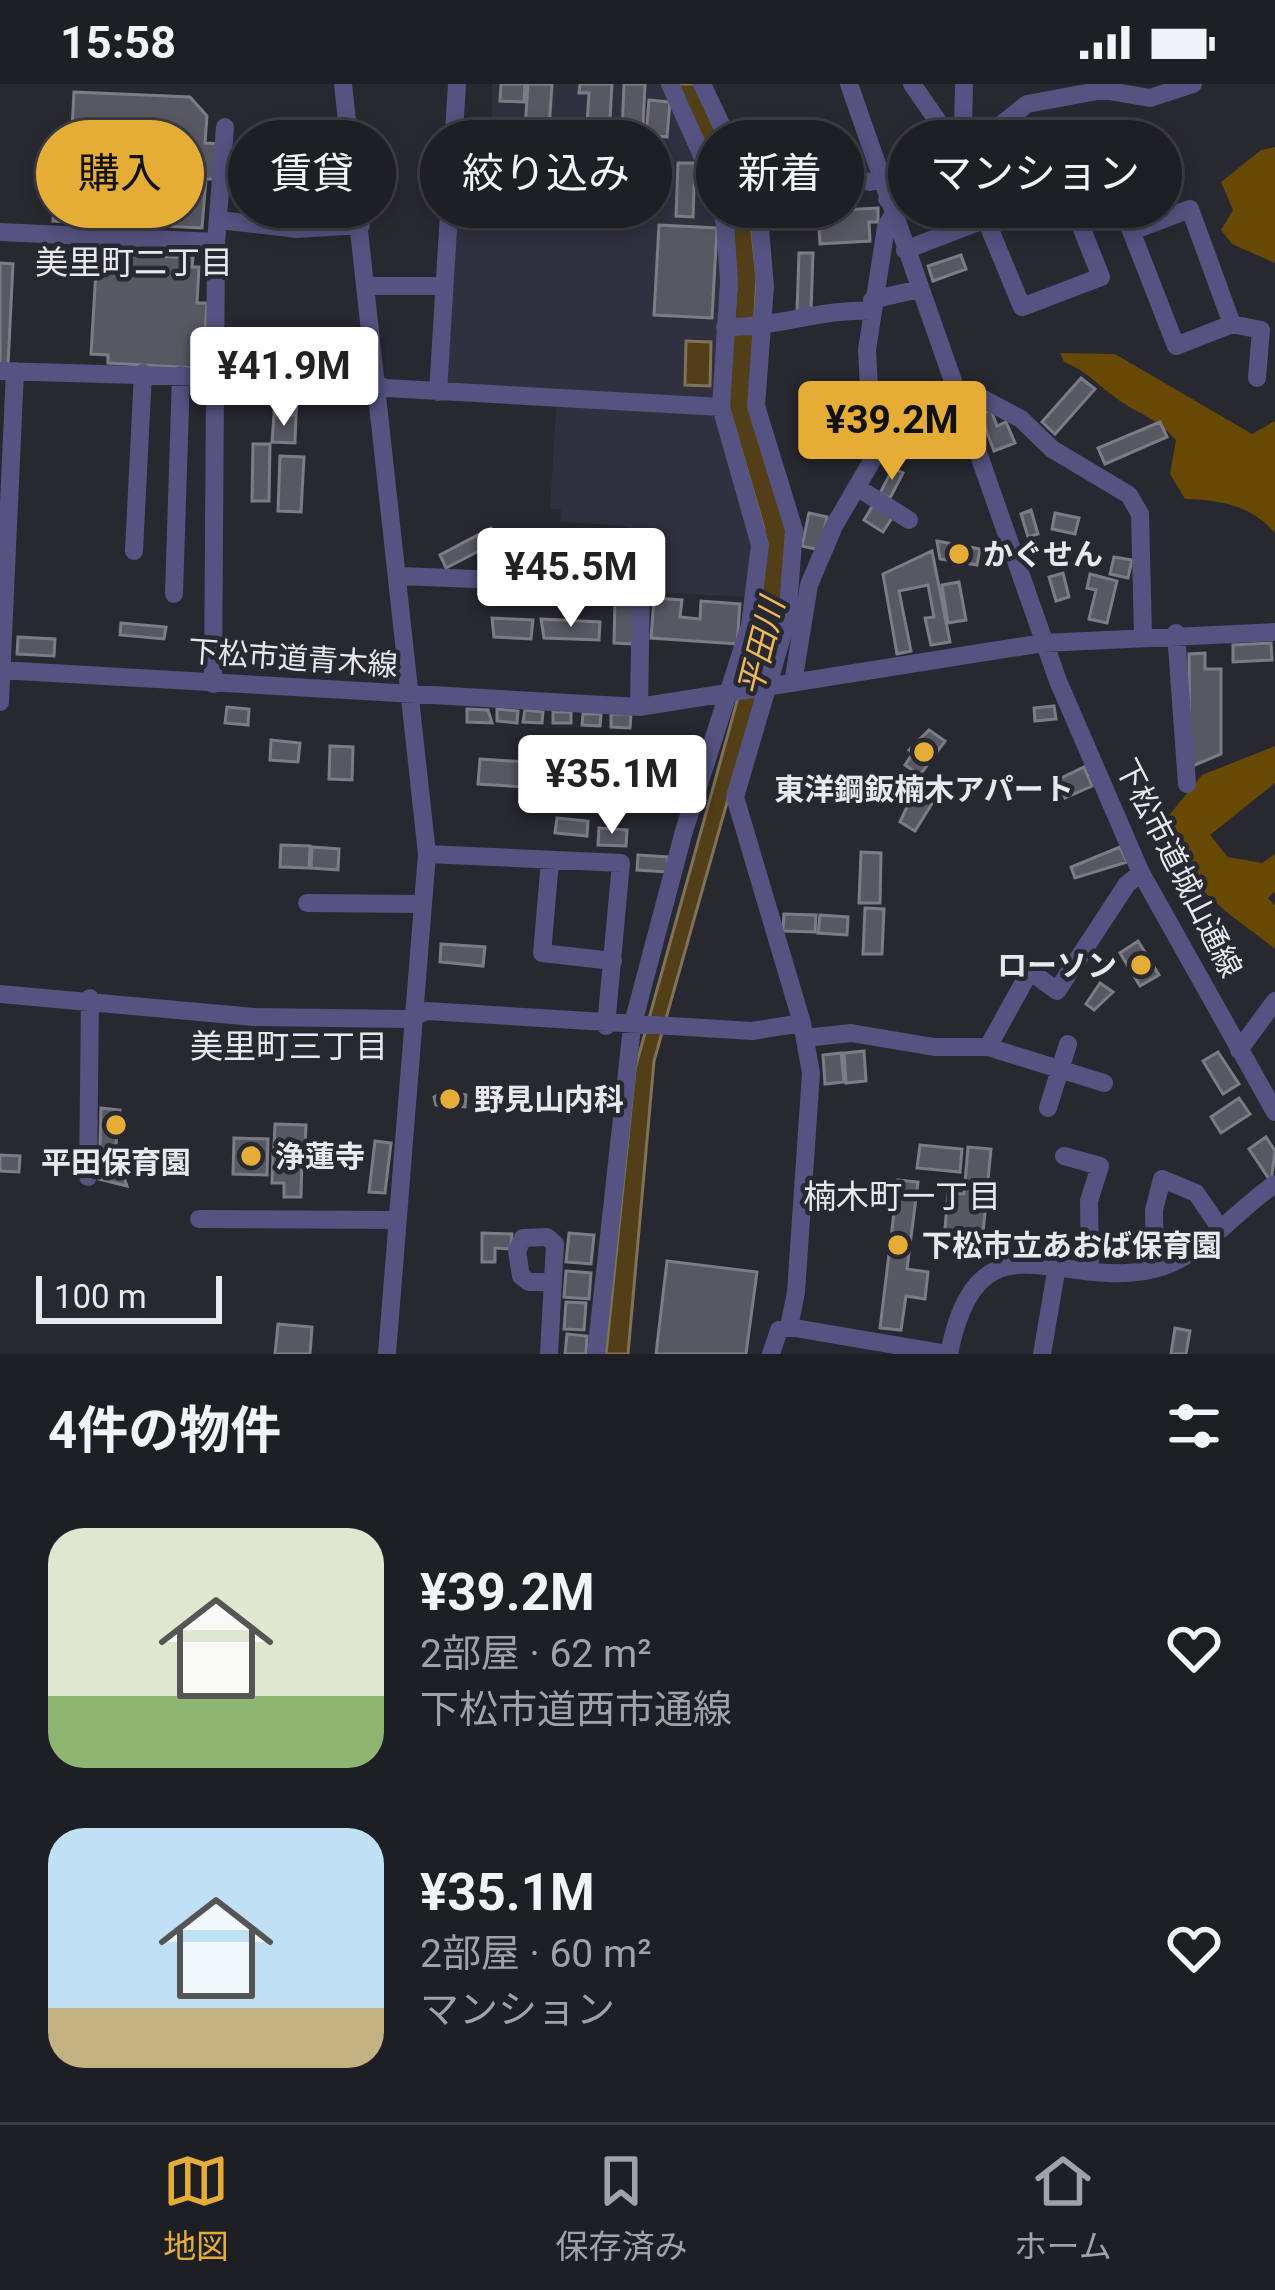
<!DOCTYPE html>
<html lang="ja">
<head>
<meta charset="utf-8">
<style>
  body { margin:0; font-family:Roboto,"Noto Sans JP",sans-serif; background:#2b2b32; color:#f1f3f6; height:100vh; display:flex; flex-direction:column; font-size:45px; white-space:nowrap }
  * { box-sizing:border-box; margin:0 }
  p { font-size:39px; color:#a1a2a7 }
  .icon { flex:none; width:66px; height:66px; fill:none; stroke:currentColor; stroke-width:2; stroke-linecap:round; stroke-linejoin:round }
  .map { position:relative; height:1270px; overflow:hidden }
  .sheet { display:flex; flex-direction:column; background:#1e1e25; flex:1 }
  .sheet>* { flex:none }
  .banner { position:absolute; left:36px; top:36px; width:1203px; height:108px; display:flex; gap:24px }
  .scale { position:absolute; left:36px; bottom:30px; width:186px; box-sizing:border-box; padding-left:12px; border:6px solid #e8e8ef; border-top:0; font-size:33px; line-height:42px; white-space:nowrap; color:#e8e8ef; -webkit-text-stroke:9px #282831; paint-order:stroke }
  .price { position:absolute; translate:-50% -102px; padding:0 27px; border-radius:12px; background:#fff; color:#222; font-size:39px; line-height:78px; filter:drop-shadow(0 3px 6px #0008) }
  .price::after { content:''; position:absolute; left:50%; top:72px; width:36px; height:27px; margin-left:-18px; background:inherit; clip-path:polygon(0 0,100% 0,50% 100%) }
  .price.selected { background:#e6ad36; color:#111 }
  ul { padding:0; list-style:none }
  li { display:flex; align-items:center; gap:36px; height:300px; padding:0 48px }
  li span { display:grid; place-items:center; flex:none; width:336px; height:240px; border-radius:36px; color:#555 }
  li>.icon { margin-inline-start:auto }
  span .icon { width:144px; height:144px; fill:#fffc; stroke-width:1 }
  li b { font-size:51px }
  h2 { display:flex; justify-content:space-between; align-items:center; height:144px; padding:0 48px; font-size:51px }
  .pill { padding:0 42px; border-radius:54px; background:#1e1e25; box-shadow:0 6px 18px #0003,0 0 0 3px #3c3c42; font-size:42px; line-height:108px }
  .pill.selected { background:#e6ad36; color:#111 }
  .status { display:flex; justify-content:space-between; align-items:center; height:84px; padding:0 60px; background:#1e1e25; direction:ltr }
  .status svg { height:33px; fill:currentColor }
  .tab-bar { display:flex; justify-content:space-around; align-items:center; height:168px; border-top:3px solid #3c3c42; background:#1e1e25; font-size:33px; color:#a1a2a7 }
  .tab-bar a { display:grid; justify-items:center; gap:6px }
  .tab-bar .selected { color:#e6ad36 }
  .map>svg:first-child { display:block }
  .built { fill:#30303f }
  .green { fill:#674905 }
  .water { fill:#533f17; stroke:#807258; stroke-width:3 }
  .building { fill:#575862; stroke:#7c7c87; stroke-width:3 }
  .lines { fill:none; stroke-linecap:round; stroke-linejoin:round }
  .minor { stroke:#545381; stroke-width:18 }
  .poi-dot { fill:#e6ad36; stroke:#282831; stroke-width:4.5 }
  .labels { text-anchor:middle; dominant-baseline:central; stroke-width:9; stroke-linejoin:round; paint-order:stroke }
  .poi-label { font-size:30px; font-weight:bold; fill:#e8e8ef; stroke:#282831; text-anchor:start }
  .street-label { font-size:30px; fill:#e8e8ef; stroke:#282831 }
  .neighbourhood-label { font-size:33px; fill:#e8e8ef; stroke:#282831 }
  .water-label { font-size:33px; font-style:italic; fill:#efba53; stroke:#282831 }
</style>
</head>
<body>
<div class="status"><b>15:58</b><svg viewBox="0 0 49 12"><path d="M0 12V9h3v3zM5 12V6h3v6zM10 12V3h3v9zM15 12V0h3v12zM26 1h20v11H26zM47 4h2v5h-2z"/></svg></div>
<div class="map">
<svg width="1275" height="1270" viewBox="0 0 1275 1270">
  <rect width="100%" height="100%" fill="#282831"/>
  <path class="built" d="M492,0H665L719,140L752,437L748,513L652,508L651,493H627L629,442L560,438L561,426L550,425L557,309L446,300L451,123L492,122Z"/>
  <path class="green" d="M1275,63V179L1232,160L1221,146L1233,126L1221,98L1261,66Z
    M1060,269L1115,270L1252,350L1275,337V449C1251,421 1220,416 1185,415L1170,390L1176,356C1154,331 1135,330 1112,311C1095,298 1085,286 1064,278Z
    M1275,662V699L1210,751L1228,773L1262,779L1275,770V808L1268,814L1275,821V865C1217,819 1190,810 1166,735L1202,691Z"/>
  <path class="water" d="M678,0H695L743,102L751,138L757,194L750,322L787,445L789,499L654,977L628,1270H606L635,985L761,531L764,445L727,318L736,204Z
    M686,257L711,258L710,302L685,301Z"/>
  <path class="building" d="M501,0H525L524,18L500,17Z
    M528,0H552L546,92L522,91Z
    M580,0H612L607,88L584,86L589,9H579Z
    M624,0H645L639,125H619Z
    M74,8L190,13L207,32L205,59L222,60L220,95H206L202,144L53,137L57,61L71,62Z
    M649,16L670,18L667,53L646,51Z
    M678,79H695L693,133L676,132Z
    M560,95L613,100L612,117L558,113Z
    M878,124V138H869L870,157L820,160L818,127Z
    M659,141L717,144L712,234L654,231Z
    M97,169L193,174L192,183H199L197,219H207L204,267H196L195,284L108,279V271L91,270Z
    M799,169H813L811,228H797Z
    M961,171L966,185L933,197L928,182Z
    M0,179L13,180L8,281L0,280Z
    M1081,294L1095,305L1055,350L1042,338Z
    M909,299L911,351L895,352L894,300Z
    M275,301L298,302L296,331L274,330Z
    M991,326L997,342L1006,338L1015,359L994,367L980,330Z
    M274,331H296L295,359L272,358Z
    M1160,338L1167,353L1105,380L1098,364Z
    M253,360H270L269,417H252Z
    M280,372L304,373L301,428L278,427Z
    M893,384L903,389L890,414L880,409Z
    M873,421L892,434L883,448L864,436Z
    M1031,426L1038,450L1028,453L1021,430Z
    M809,429L827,433L820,466L802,462Z
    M1055,429L1079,434L1075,450L1052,445Z
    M491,444L498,457L446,484L440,471Z
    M937,457L980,465L977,481L940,475Z
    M932,467L950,558L931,561L925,534L934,533L928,501L899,507L911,567L897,570L883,490Z
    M1114,473L1132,476L1128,494L1110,490Z
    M1063,489L1069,513L1056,517L1049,493Z
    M1090,490L1117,497L1107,539L1089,535L1096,506L1087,504Z
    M959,498L966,536L948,539L942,501Z
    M654,514L682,516L680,533L700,535L701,517L740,520L737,560L651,554Z
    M615,515H634L633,560L614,559Z
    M492,534L533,536L531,555L494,553Z
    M541,535L600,538L599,556L544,554Z
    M121,539L166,543L164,555L120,551Z
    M18,553L55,555L54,572L17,570Z
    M1271,559L1272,576L1233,578V561Z
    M1205,569V585H1221V670L1190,683L1189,570Z
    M1054,622L1056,635L1035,637L1034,624Z
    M227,623L249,625L248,641L225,639Z
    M467,625L488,626L492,639L467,638Z
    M497,625L518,627L517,639L497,637Z
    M525,626L543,628L542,639L523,638Z
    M553,628H571V639H553Z
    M583,630H601L600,642L582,641Z
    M611,630H631L630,644L611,643Z
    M929,646L945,657L920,691L905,681L913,669L909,666Z
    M271,656L300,659L298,678L270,676Z
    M330,662L353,663L352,696L329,695Z
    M480,675L637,685L635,710L478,700Z
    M1084,683L1092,702L1065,714L1057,696Z
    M640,686L693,689L692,704L639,701Z
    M922,705L936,713L915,747L900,738L911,714L915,716Z
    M557,734L588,737L587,752L555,749Z
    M599,744L627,746L626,762L598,761Z
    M281,761L310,762L309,784L280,783Z
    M312,763L339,765L338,786L311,784Z
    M1120,763L1127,778L1075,794L1071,783Z
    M861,768L881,769L880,819H859Z
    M638,771L668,773L667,788L637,786Z
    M865,824L884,825L882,870H863Z
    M784,830L816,831L815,848L783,847Z
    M820,831L848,833L847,851L818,849Z
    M1138,857L1159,891L1140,902L1120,869Z
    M441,860L485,863L483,882L440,878Z
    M1100,899L1113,908L1094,926L1086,920Z
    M864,967L866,997L846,999L844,969Z
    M1218,968L1239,1000L1223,1010L1203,977Z
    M841,969L844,998L825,1000L823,971Z
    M446,1006L466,1011L465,1023L436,1021L434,1013Z
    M1239,1014L1250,1030L1221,1049L1211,1033Z
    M101,1024L120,1026L115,1068L127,1102L99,1095Z
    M275,1040L306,1041L305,1064L274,1063Z
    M1266,1053L1275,1067L1271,1098L1249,1065Z
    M234,1054L268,1055L267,1091L233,1090Z
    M375,1057L391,1059L385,1109L369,1108Z
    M920,1061L962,1065L960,1088L917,1084Z
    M968,1063L991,1065L981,1170L943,1167L948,1109L964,1110Z
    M273,1070L302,1071L301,1113H284V1099H272Z
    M0,1071L20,1072L19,1088L0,1087Z
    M898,1096L918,1098L907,1185L928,1188L925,1215L906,1212L901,1246L880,1244Z
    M482,1149L512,1150L511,1165L495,1164V1178H482Z
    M569,1149L594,1151L591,1180L566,1178Z
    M667,1177L757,1188L746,1270H656Z
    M566,1187L591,1189L589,1215L564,1213Z
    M566,1218L586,1219L584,1246L564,1245Z
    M278,1240L312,1243L310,1270H275Z
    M1175,1244L1190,1247L1186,1270H1171Z
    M567,1250L587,1252L586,1270H565Z"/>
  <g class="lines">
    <path class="minor" d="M343,0L427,770L387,1270
      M702,0L752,106L759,133L765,202L756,322L794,446L787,536L735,713L802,939L811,989L796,1208L789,1243L779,1246L771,1270
      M849,0L1058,597L1141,789L1275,1028
      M912,0L951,56
      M937,70L987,52L1027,20L1103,6L1150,14L1193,0
      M797,98L827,88L870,98L880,94
      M887,115L963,45L964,0
      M219,136L297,145L361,141
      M986,136L1022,223L1101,193L1066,105
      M1132,147L1190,125L1232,240L1261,246L1257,294
      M0,148L216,158
      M905,166L1102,91L1110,93L1176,262L1232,240
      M368,202H443
      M872,216L919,205
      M725,243C777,244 823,224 871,227
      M0,287L370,298L386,304L721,323
      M438,308L457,0
      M955,310H974L1021,335L1052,365L1129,411L1140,430L1143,551
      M858,404L909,436
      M134,467L143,289
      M401,492L641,502L639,623
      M174,510L181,291
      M1176,549L1187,700
      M0,586L639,623L1043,559L1275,548
      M793,599L809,501L834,442L873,375L867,266L886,143L893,131
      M213,600L216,158L225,43
      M0,618L15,287
      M427,770L621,779L606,942
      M550,777L542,869L613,877
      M307,819L420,820
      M0,910L254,933L408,935L427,927L752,947L802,939
      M805,954L851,949L934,963H988L1104,999
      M988,963L1030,887L1057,907L1127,800L1141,789
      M1239,966L1275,917
      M1048,1024L1068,960
      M1064,1072L1100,1082L1089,1117L1090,1184
      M88,1093L90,914
      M199,1135L395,1136
      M1155,1185L1154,1126L1162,1095L1196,1109L1220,1144
      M789,1243L948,1270
      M549,1270L555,1160L547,1153L523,1154L517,1167L521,1192L529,1198H551
      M596,1270L632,943L684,747L750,541L760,461L721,323L729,197L725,139L713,96L670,0
      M949,1270C978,1122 1059,1208 1154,1185C1202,1174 1235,1126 1275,1100
      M1042,1270L1057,1182"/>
  </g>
  <g class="poi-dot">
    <circle cx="959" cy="470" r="12"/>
    <circle cx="924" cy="668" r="12"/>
    <circle cx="1141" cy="881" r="12"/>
    <circle cx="450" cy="1015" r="12"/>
    <circle cx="116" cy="1041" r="12"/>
    <circle cx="251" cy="1072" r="12"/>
    <circle cx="898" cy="1161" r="12"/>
  </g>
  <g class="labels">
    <g class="poi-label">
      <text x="983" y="470">かぐせん</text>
      <text x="924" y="705" text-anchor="middle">東洋鋼鈑楠木アパート</text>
      <text x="1117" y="881" text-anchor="end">ローソン</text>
      <text x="474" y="1015">野見山内科</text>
      <text x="275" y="1072">浄蓮寺</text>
      <text x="116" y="1078" text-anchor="middle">平田保育園</text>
      <text x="922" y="1161">下松市立あおば保育園</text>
    </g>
    <g class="street-label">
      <text transform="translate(293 574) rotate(4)">下松市道青木線</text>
      <text transform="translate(1179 784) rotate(63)">下松市道城山通線</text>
    </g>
    <g class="neighbourhood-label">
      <text x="134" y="178">美里町二丁目</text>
      <text x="289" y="962">美里町三丁目</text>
      <text x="902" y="1112">楠木町一丁目</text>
    </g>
    <g class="water-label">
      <text transform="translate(761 563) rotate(-76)">平田川</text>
    </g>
  </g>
</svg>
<div class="scale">100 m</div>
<b class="price" style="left:284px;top:345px">¥41.9M</b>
<b class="price selected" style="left:892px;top:399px">¥39.2M</b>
<b class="price" style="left:571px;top:546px">¥45.5M</b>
<b class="price" style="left:612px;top:753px">¥35.1M</b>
<div class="banner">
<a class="pill selected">購入</a>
<a class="pill">賃貸</a>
<a class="pill">絞り込み</a>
<a class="pill">新着</a>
<a class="pill">マンション</a>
</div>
</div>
<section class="sheet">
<h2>4件の物件<svg class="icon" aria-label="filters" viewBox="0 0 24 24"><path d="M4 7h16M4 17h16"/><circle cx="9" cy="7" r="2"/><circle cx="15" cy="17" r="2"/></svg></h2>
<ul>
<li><span style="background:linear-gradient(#dfe7d0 70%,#8fb573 0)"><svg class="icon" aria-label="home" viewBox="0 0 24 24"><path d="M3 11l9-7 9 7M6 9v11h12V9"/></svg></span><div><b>¥39.2M</b><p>2部屋 · 62 m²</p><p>下松市道西市通線</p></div><svg class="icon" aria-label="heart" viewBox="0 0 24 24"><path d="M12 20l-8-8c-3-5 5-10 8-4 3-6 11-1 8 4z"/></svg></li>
<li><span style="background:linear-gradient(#bfe0f5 75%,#c2b280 0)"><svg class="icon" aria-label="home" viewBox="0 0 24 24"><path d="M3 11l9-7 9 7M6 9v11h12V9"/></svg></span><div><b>¥35.1M</b><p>2部屋 · 60 m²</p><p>マンション</p></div><svg class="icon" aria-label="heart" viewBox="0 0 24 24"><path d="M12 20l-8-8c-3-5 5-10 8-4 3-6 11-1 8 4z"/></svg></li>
</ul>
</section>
<nav class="tab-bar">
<a class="selected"><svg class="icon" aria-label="map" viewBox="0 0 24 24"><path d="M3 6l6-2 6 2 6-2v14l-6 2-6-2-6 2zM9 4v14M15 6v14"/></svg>地図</a>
<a><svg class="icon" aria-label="saved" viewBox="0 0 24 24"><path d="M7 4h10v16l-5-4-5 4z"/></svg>保存済み</a>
<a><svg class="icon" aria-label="home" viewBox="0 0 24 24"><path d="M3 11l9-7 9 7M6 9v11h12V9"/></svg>ホーム</a>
</nav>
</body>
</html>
